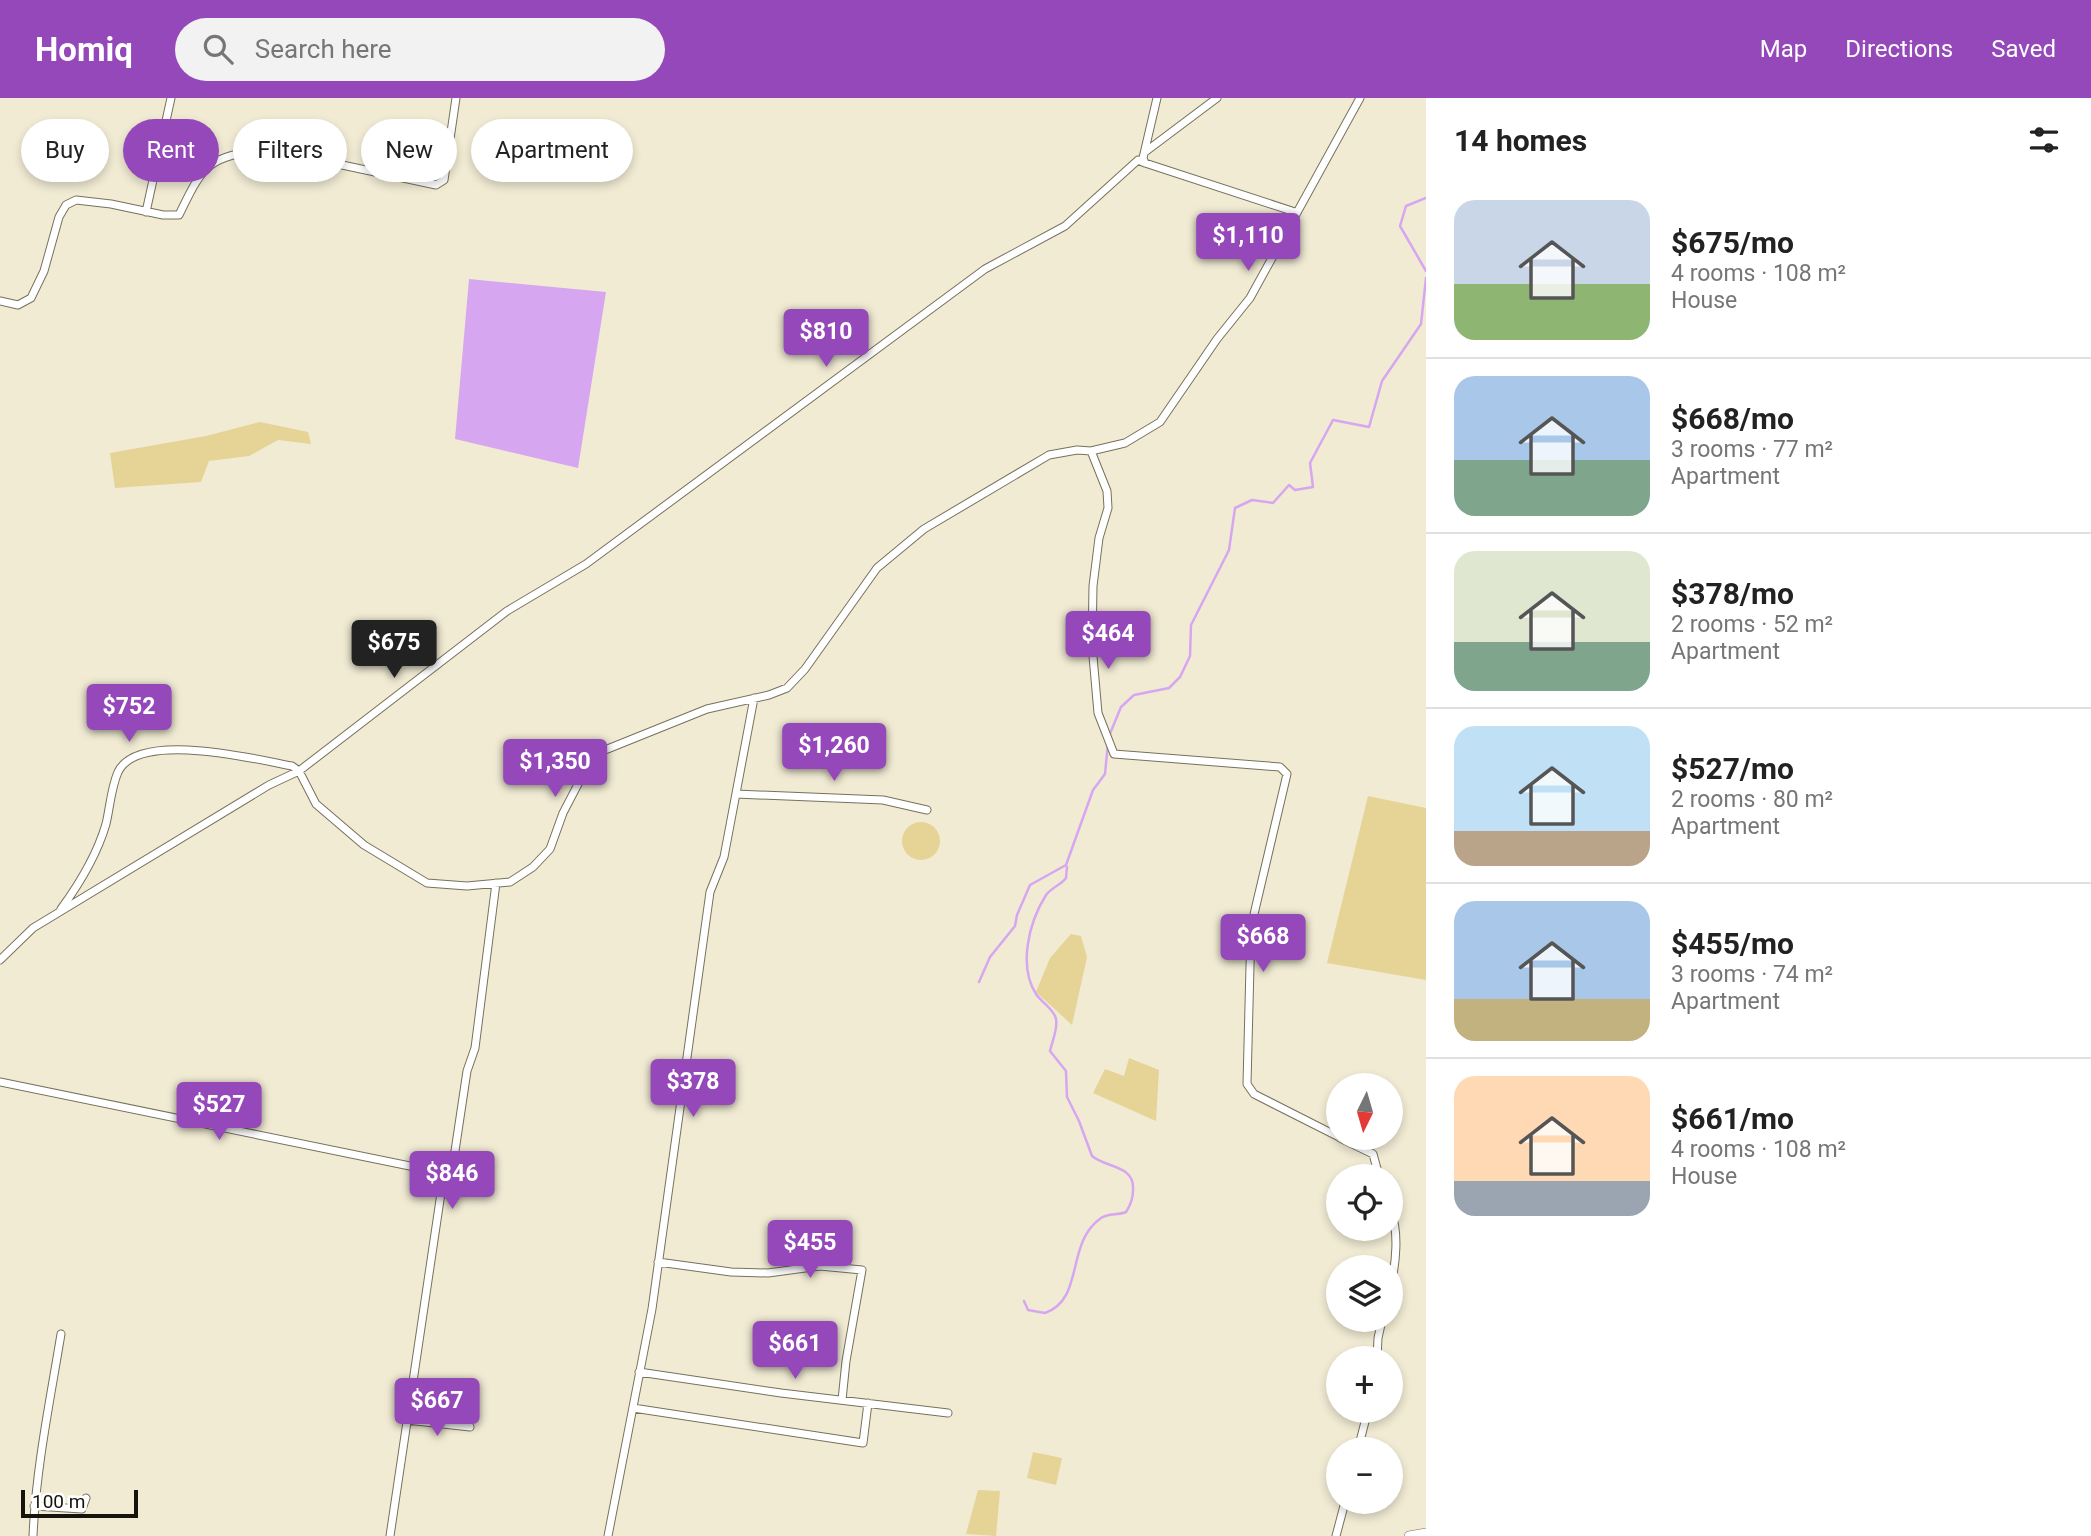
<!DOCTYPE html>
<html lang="en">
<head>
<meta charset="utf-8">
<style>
  body { margin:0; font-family:Roboto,sans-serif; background:#f2f2f2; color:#222; height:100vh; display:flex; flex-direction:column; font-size:26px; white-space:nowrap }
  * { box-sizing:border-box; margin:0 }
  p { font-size:23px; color:#767676 }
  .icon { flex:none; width:38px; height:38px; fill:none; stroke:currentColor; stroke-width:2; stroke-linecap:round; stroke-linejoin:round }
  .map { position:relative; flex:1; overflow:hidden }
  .side { display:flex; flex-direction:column; background:#fff; width:665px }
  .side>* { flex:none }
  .banner { position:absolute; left:21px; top:21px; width:665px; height:63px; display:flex; gap:14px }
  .needle { width:46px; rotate:185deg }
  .fabs { position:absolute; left:1326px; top:975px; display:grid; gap:14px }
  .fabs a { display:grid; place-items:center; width:77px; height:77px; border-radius:50%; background:#fff; box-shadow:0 4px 10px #0003; font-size:35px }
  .scale { position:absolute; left:21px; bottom:18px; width:117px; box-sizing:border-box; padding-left:7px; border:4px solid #15130b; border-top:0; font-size:19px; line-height:24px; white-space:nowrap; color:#15130b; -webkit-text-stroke:5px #fff; paint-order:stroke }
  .price { position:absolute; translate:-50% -60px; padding:0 16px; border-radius:7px; background:#9548b9; color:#fff; font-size:23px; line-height:46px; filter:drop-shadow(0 2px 4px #0008) }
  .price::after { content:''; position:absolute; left:50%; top:42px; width:21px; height:16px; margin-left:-10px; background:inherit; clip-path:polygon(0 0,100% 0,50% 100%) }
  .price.current { background:#222; color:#fff }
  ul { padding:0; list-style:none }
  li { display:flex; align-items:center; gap:21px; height:175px; padding:0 28px }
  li+li { border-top:2px solid #e0e0e0 }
  li span { display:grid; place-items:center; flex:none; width:196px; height:140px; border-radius:21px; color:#555 }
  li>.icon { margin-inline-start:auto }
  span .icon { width:84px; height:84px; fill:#fffc; stroke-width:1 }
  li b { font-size:30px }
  h2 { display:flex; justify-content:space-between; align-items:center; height:84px; padding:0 28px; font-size:30px }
  .chip { padding:0 24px; border-radius:32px; background:#fff; box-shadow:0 4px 10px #0003; font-size:24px; line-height:63px }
  .chip.current { background:#9548b9; color:#fff }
  header { display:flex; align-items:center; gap:42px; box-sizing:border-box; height:98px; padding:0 35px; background:#9548b9; color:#fff }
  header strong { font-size:33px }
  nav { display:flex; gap:38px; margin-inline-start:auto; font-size:24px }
  .search { width:490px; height:63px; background:#f2f2f2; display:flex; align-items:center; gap:18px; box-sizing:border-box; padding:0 24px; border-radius:38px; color:#767676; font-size:26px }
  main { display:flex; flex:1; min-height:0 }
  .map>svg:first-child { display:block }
  .green { fill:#e5d496 }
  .water { fill:#d7a6f1 }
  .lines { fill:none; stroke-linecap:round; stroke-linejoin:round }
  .stream { stroke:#d7a6f1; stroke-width:2.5 }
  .minor-casing { stroke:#76715d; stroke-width:9 }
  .tertiary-casing { stroke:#76715d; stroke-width:10 }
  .minor { stroke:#fff; stroke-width:7 }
  .tertiary { stroke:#fff; stroke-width:9 }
</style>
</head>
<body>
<header>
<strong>Homiq</strong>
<div class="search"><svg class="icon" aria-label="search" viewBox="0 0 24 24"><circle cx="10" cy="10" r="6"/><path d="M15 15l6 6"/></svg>Search here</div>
<nav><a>Map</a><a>Directions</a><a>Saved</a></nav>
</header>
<main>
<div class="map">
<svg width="1426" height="1438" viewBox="0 0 1426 1438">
  <rect width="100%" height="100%" fill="#f1ebd4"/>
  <path class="green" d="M260,324L308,334L311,346L278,342L249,358L209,363L201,384L115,390L110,355L206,338Z
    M1368,698L1426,710V882L1327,865Z
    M902 743a19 19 0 1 1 38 0a19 19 0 1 1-38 0Z
    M1071,836L1081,838L1087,859L1072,927L1036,894L1050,860Z
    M1129,960L1159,972L1156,1023L1093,995L1105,971L1124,978Z
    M1033,1354L1062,1360L1056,1387L1027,1380Z
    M978,1392L1000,1393L996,1438L966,1436Z"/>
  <path class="water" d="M469,181L606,194L578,370L455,341Z"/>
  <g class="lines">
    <path class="stream" d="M1426,100L1406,108L1400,128L1426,173
      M1109,638L1121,609L1134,597L1169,590L1180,579L1190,558L1191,527L1229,452L1235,410L1252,402L1273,405L1289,387L1295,392L1313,389L1310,365L1333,322L1369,329L1382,283L1421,226L1426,180
      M979,884L990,859L1015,828L1017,817L1030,787L1066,767L1093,692L1105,676L1108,645
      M1024,1203L1028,1212L1045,1215C1085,1201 1065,1145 1101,1120C1110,1114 1117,1118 1126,1114C1130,1108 1133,1100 1133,1092C1135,1067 1106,1070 1092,1058L1079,1023L1067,999L1066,973L1050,953C1052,944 1058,931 1056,921C1054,911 1042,905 1036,896C1018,868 1029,824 1046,797C1052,789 1061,787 1066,780L1067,769"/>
    <defs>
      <path id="minor" d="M1157,0L1143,60L1145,65L1295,114
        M1145,54L1217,0
        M146,114L171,0
        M0,203L18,207L31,200L44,173L59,119L66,107L76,102L111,106L163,117H179C204,65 208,59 267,51L436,87L444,82L456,0
        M1091,353L1107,393L1108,410L1099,440L1093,488L1092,547L1098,615L1114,656L1280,669L1287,676L1251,829L1247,986L1254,996L1339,1039
        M736,696L883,702L927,712
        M61,811C80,785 97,757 106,726C110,709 111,690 118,674C138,632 255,661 292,668L299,673L507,513L586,466L985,171L1065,128L1138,62L1145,65
        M0,862L33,830L269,687L299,673L316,706L364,747L427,785L467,788L510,784L533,769L550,751L563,715L588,667L600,654L707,611L769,597L787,590L805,571L877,470L924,431L1049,357L1077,352L1091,353L1125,345L1160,324L1217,241L1250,200L1360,0
        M0,984L444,1075
        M1340,1040L1373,1056L1379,1078
        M1391,1114C1399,1134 1396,1165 1391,1186
        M658,1164L731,1174L768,1175L820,1168L862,1172L846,1263L842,1302
        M1377,1260L1378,1240L1382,1222
        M639,1274L781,1295L948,1315
        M633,1310L863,1345L868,1305
        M407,1322L470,1329
        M1358,1351L1368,1312
        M34,1408L82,1411L86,1400
        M33,1438C36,1370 50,1303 61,1236
        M390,1438L444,1075L455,1053L467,973L475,950L496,785
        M608,1438L652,1211L710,794L724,759L754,600
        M1336,1438L1345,1404"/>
      <path id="tertiary" d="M1409,1438L1426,1435"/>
    </defs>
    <use href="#minor" class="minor-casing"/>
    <use href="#tertiary" class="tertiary-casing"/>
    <use href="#minor" class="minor"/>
    <use href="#tertiary" class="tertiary"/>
  </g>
</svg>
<div class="fabs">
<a><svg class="needle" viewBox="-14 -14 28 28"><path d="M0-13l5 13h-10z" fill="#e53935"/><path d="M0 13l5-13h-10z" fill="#767676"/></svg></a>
<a><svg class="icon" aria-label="locate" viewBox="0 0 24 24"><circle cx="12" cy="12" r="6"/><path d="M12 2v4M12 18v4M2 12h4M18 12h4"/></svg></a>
<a><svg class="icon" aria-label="layers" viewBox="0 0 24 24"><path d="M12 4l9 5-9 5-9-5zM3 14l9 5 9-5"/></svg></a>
<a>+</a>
<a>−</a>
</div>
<div class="scale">100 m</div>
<b class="price" style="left:1248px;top:175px">$1,110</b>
<b class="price" style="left:826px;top:271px">$810</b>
<b class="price" style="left:1108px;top:573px">$464</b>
<b class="price current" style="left:394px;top:582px">$675</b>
<b class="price" style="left:129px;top:646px">$752</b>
<b class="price" style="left:834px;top:685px">$1,260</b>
<b class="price" style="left:555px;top:701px">$1,350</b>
<b class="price" style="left:1263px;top:876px">$668</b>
<b class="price" style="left:693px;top:1021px">$378</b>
<b class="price" style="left:219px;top:1044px">$527</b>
<b class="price" style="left:452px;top:1113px">$846</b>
<b class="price" style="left:810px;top:1182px">$455</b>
<b class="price" style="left:795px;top:1283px">$661</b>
<b class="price" style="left:437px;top:1340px">$667</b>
<div class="banner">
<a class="chip">Buy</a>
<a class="chip current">Rent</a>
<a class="chip">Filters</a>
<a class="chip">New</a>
<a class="chip">Apartment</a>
</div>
</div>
<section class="side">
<h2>14 homes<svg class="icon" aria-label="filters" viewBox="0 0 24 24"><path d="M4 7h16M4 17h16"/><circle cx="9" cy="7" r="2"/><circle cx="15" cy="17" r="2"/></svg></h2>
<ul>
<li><span style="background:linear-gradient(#c9d6e8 60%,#8fb573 0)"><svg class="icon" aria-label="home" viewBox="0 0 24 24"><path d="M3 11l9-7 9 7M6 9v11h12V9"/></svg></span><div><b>$675/mo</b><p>4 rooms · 108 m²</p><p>House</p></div></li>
<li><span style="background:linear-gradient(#a9c7e8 60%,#7fa58c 0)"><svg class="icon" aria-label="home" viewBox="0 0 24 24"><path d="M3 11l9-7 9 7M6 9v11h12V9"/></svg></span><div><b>$668/mo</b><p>3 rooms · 77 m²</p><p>Apartment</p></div></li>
<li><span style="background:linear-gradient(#dfe7d0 65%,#7fa58c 0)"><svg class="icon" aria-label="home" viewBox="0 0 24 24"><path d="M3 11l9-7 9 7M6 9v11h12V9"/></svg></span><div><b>$378/mo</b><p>2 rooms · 52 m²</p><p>Apartment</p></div></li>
<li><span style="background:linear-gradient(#bfe0f5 75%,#b9a48a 0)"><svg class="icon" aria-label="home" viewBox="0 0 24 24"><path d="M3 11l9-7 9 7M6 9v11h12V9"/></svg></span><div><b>$527/mo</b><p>2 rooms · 80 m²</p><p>Apartment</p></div></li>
<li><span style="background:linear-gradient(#a9c7e8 70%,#c2b280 0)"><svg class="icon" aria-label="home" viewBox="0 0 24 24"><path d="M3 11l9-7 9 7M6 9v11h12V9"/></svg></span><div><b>$455/mo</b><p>3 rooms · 74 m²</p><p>Apartment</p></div></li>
<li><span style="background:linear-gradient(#ffd9b3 75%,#9aa5b1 0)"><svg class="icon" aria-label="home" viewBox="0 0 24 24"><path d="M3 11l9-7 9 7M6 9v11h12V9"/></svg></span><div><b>$661/mo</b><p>4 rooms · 108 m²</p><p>House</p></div></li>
</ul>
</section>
</main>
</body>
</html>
